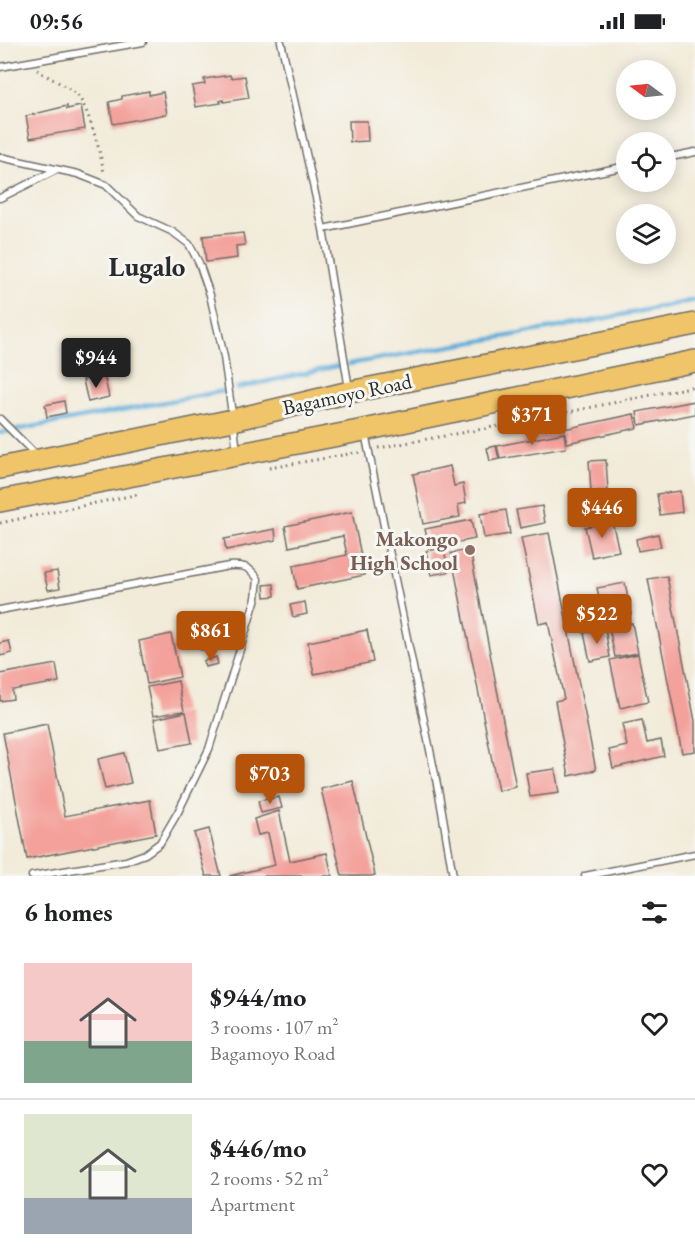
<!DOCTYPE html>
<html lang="en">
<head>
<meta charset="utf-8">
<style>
  body { margin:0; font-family:"EB Garamond",serif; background:#f2f2f2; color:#202124; height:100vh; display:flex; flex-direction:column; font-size:22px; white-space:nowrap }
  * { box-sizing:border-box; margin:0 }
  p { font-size:20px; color:#757577 }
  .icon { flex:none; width:33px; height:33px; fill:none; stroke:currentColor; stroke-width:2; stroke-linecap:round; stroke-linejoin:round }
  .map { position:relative; height:834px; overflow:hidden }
  .details { display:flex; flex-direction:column; background:#fff; flex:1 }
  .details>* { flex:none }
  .needle { width:39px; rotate:285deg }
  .controls { position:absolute; left:616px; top:18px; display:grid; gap:12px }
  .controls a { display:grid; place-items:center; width:60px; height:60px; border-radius:50%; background:#fff; box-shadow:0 3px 15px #0003; font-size:30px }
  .price { position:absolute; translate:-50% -51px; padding:0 14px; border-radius:6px; background:#b45309; color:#fff; font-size:20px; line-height:39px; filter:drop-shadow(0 2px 3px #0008) }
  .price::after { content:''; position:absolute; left:50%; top:36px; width:18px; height:14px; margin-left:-9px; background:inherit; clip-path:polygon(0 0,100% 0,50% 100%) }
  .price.current { background:#222; color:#fff }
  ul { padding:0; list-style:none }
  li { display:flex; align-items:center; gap:18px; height:150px; padding:0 24px }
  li+li { border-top:2px solid #e0e0e0 }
  li span { display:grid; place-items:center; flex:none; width:168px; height:120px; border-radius:0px; color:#555 }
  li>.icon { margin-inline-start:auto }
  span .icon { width:72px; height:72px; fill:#fffc; stroke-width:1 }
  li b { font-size:26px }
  h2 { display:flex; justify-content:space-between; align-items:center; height:72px; padding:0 24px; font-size:26px }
  .status { display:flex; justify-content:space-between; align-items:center; height:42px; padding:0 30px; background:#fff; direction:ltr }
  .status svg { height:16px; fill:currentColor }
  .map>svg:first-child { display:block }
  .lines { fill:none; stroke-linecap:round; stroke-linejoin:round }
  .stream { stroke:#61adda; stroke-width:4.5 }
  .building { fill:#f4a19b }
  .service-casing { stroke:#716e68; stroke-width:9 }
  .trunk-casing { stroke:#716e68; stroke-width:24 }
  .path { stroke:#716e68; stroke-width:3; stroke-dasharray:1.5 4.5; stroke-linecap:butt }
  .service { stroke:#fff; stroke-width:6 }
  .trunk { stroke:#f0c469; stroke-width:21 }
  .education-dot { fill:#8d6e63; stroke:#f6f6f2; stroke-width:2 }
  .labels { text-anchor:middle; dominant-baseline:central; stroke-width:6; stroke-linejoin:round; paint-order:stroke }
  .street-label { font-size:21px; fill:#2b2b2b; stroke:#f6f6f2 }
  .education-label { font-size:21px; font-weight:bold; fill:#785e54; stroke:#f6f6f2; text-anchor:end }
  .district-label { font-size:27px; font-weight:bold; fill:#2b2b2b; stroke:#f6f6f2 }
</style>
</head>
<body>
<div class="status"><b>09:56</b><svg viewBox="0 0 49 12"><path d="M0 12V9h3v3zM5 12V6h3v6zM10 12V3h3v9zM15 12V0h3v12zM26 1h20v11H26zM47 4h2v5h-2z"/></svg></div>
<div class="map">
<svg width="695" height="834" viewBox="0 0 695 834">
  <rect width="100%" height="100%" fill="#f6f6f2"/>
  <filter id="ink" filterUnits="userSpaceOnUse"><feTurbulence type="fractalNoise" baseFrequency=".0167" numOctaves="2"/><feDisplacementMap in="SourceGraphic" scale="12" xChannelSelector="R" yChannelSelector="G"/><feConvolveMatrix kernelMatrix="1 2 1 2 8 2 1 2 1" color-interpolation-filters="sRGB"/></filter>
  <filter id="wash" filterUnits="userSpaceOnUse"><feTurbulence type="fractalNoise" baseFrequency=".008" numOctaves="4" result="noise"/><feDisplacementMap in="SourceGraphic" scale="24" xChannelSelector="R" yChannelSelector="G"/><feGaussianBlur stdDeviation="1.35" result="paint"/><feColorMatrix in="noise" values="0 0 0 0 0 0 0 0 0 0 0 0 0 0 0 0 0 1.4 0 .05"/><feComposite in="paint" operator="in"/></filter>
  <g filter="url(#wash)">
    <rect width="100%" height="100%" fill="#f2ebd9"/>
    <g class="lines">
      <path class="stream" d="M349,322L582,281L695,258
        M237,346L342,323
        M0,391L224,349"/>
    </g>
    <g id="blocks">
      <path class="building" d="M230,33L231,36L245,34L249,56L224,60L223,58L220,59L221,61L196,65L192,44L205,42L204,37Z
        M149,49V53L163,50L167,72L113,82L109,60L122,57V54Z
        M67,64V67L81,64L85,87L30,96L26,74Z
        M349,79H367L368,99L350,100Z
        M234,191V192L243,191L245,203L236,204L237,216L206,220L203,194Z
        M104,333L109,355L88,360L83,338Z
        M64,359L66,371L47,375L45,363Z
        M695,359V372L639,383L637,370Z
        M634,372L637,386L567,401L564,387Z
        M564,391L566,406L500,417L497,404Z
        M496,404L499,417L490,419L487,406Z
        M606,418L608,449L591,450L589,419Z
        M450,424L454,444L463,442L466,461L458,463L460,475L423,482L413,432Z
        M680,449L682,470L660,473L657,452Z
        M542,464L545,481L520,486L516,468Z
        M506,468L510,492L484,496L480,472Z
        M352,470L365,533L297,547L293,524L347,513L343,494L289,505L285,484Z
        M471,478L475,497L429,506L425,487Z
        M612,479L619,509L592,515L585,485Z
        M275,487L276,498L226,508L224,497Z
        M549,491L596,728L569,734L555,659L564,657L548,580L539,582L521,496Z
        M658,492L661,505L638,509L636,497Z
        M444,506L448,530L431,533L426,509Z
        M470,508L516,745L498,749L451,511Z
        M57,529L60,546L48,548L44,531Z
        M667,534L695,679V709L682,711L648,537Z
        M625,541L631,572L603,578L597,546Z
        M274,542L275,554L265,555L264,543Z
        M305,560L307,572L293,575L290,563Z
        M632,581L638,611L615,615L609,586Z
        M605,587L610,615L590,619L584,591Z
        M367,588L373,620L314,632L308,600Z
        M171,592L180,635L147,642L139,599Z
        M213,598L214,604L201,608L199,602Z
        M9,599L12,611L0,614V601Z
        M638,612L648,660L620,666L610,618Z
        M216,615L218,622L205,625L203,619Z
        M56,622L59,640L12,648L13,657L0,659V632Z
        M178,639L184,669L153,674L147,645Z
        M186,670L192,701L160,707L154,677Z
        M642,678L647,701L661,698L664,714L613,726L609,708L627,704L622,682Z
        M47,682L65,774L150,758L156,792L27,817L3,691Z
        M124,711L131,741L105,747L98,717Z
        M555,727L559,751L530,755L526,731Z
        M353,739L375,833L371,834H342L321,747Z
        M279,755L282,766L261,771L258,759Z
        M279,769L290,819L327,811L332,834H229L275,823L268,791L258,793L254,777Z
        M209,787L221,834H206L194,791Z"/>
    </g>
  </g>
  <g filter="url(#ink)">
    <use href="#blocks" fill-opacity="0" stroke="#716e68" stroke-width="1.5"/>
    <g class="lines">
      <defs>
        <path id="service" d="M281,0L323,187L349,347
          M0,25L143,0
          M0,115L78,132L106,143L138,174L173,190L189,202L199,221L210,253L224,315L237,408
          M666,116L695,110
          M0,156L54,129
          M323,187L627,124
          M0,377L36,413
          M365,391L439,752L453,834
          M0,568L229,524C244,523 250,525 258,537L256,556L209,707L178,770L160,801L145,812L126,819L32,834
          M585,834L695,812"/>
        <path id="trunk" d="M0,426L233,378L350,350L695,282
          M0,459L364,388L695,319"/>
      </defs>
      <use href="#service" class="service-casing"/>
      <use href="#trunk" class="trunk-casing"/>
      <path class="path" d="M37,28C49,36 66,43 77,53C88,64 102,115 104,132
        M378,406L515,381L695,344
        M269,426L360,410
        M0,481L139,452"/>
      <use href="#service" class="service"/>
      <use href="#trunk" class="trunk"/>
    </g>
  </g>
  <circle class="education-dot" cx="470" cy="508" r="6"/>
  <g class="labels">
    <g class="street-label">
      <text transform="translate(347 352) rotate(-12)">Bagamoyo Road</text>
    </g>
    <g class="education-label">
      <text x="458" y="496">Makongo<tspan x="458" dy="24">High School</tspan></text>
    </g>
    <g class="district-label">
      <text x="147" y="224">Lugalo</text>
    </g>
  </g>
</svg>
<div class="controls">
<a><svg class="needle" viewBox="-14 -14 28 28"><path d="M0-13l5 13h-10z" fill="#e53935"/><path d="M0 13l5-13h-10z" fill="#757577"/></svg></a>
<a><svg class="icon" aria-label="locate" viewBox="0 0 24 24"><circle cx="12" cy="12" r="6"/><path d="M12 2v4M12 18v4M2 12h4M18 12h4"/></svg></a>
<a><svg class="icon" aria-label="layers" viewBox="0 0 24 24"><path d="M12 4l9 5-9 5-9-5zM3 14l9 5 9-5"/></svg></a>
</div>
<b class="price current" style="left:96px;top:347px">$944</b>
<b class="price" style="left:532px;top:404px">$371</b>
<b class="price" style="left:602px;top:497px">$446</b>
<b class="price" style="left:597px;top:603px">$522</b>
<b class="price" style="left:211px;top:620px">$861</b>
<b class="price" style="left:270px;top:763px">$703</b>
</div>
<section class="details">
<h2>6 homes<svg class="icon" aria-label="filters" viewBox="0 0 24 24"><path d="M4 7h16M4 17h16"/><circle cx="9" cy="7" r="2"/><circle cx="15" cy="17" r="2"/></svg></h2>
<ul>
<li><span style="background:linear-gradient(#f6c9c9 65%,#7fa58c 0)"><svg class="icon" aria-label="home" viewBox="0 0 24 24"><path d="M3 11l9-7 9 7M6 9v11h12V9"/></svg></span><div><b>$944/mo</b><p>3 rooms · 107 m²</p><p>Bagamoyo Road</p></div><svg class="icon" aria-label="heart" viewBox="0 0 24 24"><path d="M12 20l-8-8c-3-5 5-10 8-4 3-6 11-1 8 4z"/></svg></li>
<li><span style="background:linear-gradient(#dfe7d0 70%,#9aa5b1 0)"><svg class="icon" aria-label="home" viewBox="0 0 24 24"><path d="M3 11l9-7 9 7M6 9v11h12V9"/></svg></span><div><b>$446/mo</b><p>2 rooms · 52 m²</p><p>Apartment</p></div><svg class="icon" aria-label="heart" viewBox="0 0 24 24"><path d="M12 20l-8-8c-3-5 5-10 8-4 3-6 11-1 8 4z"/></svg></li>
</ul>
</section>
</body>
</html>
